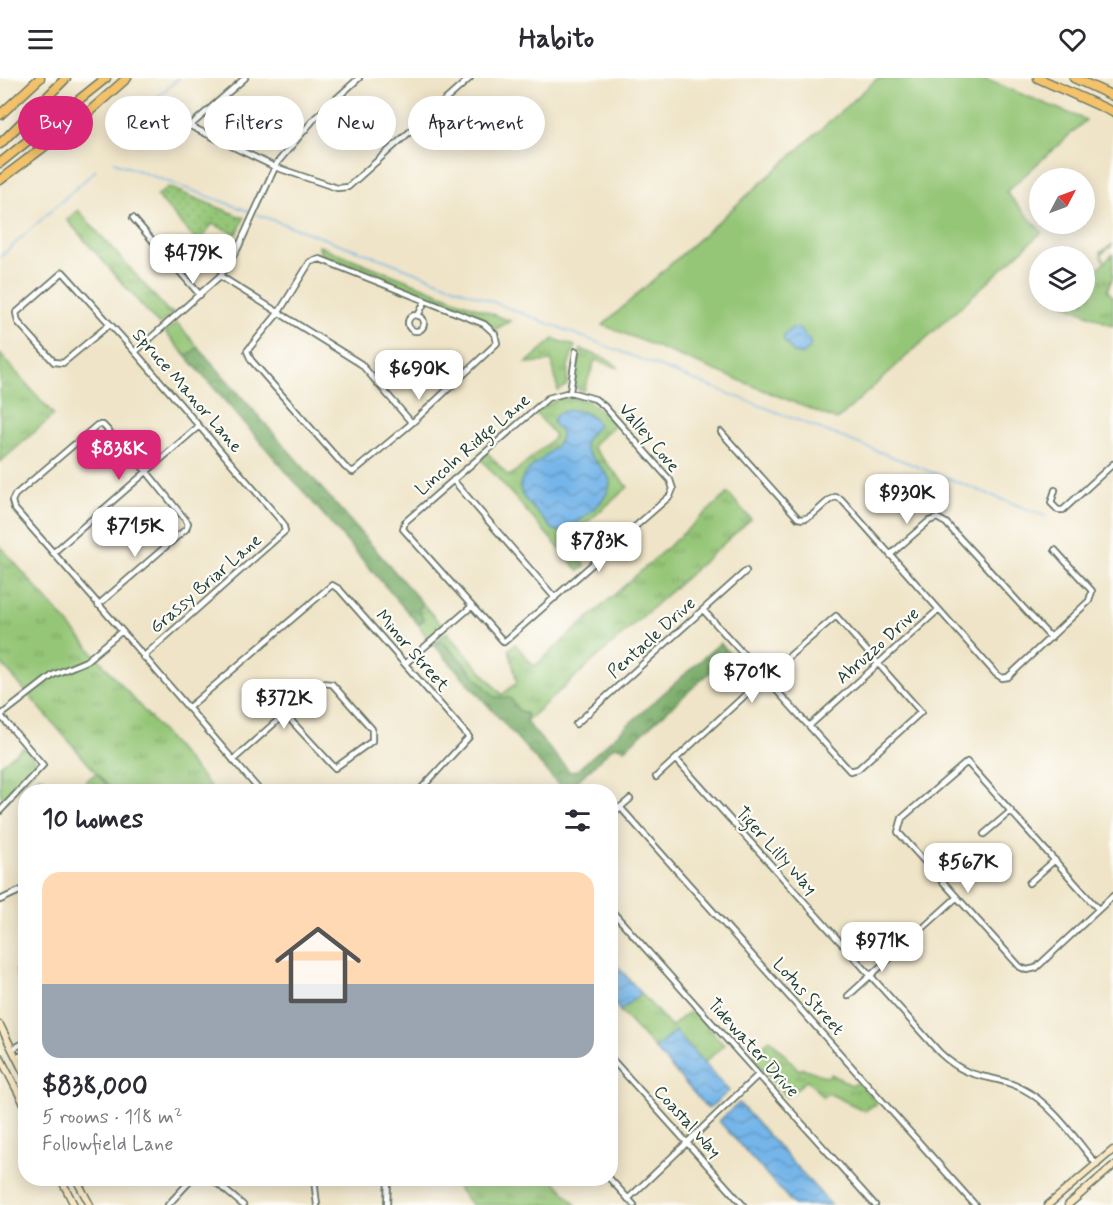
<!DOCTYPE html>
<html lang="en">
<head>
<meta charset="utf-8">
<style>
  body { margin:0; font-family:Mynerve,sans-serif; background:#f7f7f7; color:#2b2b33; height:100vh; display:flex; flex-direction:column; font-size:22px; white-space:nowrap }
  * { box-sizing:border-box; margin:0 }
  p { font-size:20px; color:#7c7c81 }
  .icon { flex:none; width:33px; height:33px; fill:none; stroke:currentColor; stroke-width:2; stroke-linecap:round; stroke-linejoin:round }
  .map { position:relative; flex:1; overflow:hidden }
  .sheet { position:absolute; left:18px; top:706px; width:600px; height:402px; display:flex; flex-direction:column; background:#fff; border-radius:24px; box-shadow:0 3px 15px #0003 }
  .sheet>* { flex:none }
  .top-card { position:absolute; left:18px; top:18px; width:600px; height:54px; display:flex; gap:12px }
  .needle { width:39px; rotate:49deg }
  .tools { position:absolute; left:1029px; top:90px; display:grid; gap:12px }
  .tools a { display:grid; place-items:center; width:66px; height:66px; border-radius:50%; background:#fff; box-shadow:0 3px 15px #0003; font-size:30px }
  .price { position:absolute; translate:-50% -51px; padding:0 14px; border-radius:12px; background:#fff; color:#222; font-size:20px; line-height:39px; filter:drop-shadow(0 2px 3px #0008) }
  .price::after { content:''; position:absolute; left:50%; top:36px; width:18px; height:14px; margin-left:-9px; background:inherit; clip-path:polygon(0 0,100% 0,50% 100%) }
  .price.active { background:#db2777; color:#fff }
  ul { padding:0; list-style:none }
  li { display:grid; align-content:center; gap:12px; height:318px; padding:0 24px }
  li+li { border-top:2px solid #e1e1e2 }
  li span { display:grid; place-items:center; height:186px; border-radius:18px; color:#555 }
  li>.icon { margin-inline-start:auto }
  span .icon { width:108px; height:108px; fill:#fffc; stroke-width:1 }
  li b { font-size:26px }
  h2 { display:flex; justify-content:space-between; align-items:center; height:72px; padding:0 24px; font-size:26px }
  .chip { padding:0 21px; border-radius:27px; background:#fff; box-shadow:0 3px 15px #0003; font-size:21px; line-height:54px }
  .chip.active { background:#db2777; color:#fff }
  header { display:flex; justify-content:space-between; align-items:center; height:78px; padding:0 24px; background:#fff; font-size:27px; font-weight:800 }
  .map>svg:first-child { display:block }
  .grass { fill:url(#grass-tufts); stroke:#5a8256; stroke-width:1.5 }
  .forest { fill:url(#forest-crowns); stroke:#4c744e; stroke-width:1.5 }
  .park { fill:url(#park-dots); stroke:#5a8256; stroke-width:1.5 }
  .pitch { fill:#95c677; stroke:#5a8256; stroke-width:1.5 }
  .water { fill:url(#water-waves); stroke:#4a798e; stroke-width:1.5 }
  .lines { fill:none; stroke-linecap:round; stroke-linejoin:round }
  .stream { stroke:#75b5e9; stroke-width:1.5 }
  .street-casing { stroke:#687767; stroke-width:8 }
  .secondary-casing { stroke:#687767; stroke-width:9 }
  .highway-casing { stroke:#687767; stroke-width:11 }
  .street { stroke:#fff; stroke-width:4.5 }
  .secondary { stroke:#fae7c3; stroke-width:6 }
  .highway { stroke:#f3c26a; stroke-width:8 }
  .labels { text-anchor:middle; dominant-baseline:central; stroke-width:4.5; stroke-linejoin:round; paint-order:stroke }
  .street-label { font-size:18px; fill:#1f3d34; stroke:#fdfcf7 }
</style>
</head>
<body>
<header><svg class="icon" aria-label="menu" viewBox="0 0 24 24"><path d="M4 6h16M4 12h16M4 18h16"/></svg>Habito<svg class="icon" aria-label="heart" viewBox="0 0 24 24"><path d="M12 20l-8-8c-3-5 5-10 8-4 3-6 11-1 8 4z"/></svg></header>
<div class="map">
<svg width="1113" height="1127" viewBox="0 0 1113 1127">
  <defs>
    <pattern id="grass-tufts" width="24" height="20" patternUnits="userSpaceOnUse" patternTransform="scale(1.5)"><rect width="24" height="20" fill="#95c677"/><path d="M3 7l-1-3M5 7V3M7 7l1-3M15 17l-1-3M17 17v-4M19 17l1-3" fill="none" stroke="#79a262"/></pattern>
    <pattern id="forest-crowns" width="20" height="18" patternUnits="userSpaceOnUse" patternTransform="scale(1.5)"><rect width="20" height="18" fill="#78ab68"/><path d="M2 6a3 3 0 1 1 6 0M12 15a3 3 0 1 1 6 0" fill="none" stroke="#628c56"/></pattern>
    <pattern id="park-dots" width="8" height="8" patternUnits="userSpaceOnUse" patternTransform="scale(1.5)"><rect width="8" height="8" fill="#95c677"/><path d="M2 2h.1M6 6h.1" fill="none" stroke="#79a262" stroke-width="1.8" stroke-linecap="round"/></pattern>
    <pattern id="water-waves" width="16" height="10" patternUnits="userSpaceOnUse" patternTransform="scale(1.5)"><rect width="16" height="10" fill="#75b5e9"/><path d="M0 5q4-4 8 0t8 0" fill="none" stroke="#5f94be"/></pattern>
  </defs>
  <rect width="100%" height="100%" fill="#fdfcf7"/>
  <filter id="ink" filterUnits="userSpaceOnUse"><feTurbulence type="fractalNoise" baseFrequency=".0167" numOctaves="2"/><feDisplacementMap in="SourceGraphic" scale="12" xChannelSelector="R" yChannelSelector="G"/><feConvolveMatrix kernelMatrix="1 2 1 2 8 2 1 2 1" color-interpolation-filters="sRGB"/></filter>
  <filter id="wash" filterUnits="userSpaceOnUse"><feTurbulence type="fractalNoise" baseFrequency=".008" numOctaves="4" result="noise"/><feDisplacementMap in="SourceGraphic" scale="24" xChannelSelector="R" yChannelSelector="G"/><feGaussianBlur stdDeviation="1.35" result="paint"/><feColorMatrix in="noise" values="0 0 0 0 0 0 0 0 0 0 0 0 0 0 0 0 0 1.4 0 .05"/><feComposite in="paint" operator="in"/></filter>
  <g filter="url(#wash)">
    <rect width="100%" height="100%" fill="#efe4c7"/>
    <path class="grass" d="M78,132L167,232L173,235L159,247L67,142Z
      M1113,166L1101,177L1105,184L1113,176V200L1107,212L1113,219V248L1061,224H1084L1085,202L1105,184L1101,179V174Z
      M319,168L510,243L496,251L482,239L320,176Z
      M177,245L198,269L187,279L165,254Z
      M554,261L575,268L568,288L567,307L558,313L552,283L526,285Z
      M581,271L611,283L619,290L595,282L584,313L579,312L574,307Z
      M0,276L54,337L0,384Z
      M562,319L589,323L616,346L594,366L593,370L628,409L567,462V465L586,488L579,493L481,381L488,375L507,397H511L554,360V356L535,334Z
      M728,415L751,441L525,644L527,636L518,632L510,620L495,619L443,564L433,566L447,554L502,617L517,604L509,571L515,566L533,587H536Z
      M0,468L215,714H113L0,584Z
      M423,526L443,549L428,561L418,546L423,542L418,531Z
      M24,669L35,681L36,689L6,723L0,716V687Z
      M39,698L74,713L76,714H29L26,711Z
      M641,915L671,949L692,931L724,967L704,985L675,954L655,971L620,933Z
      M770,961L799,992L803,990L827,999L831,996L851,1007L859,1005L877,1025L865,1033L828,1015L823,1019L807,1002L787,1019L751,979Z
      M450,1101H553L576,1127H472Z"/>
    <path class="forest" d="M198,269L423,526L418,531L424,542L418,546L187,279Z
      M439,564H443L495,619L510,620L518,632L527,637L526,644L570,694L576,693L720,565L730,576L625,671L614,668C598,684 584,696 569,711L570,714H565L435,568Z"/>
    <path class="park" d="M168,109L244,140L237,156L212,146L199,166L157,118Z
      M96,695L113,714L74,713Z"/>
    <path class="pitch" d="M878,0H982L1086,42L1006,114L1042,154L837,342L603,247Z"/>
    <path class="water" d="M792,250L799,251L810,263V270L802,277L794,275L784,263V257Z
      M570,332C581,333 593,335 598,347L586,361L584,368C589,380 601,387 608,398C619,416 581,441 569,452C557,456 552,452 545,443C538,435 529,427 523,418C507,391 565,376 561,354L553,345C554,335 561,334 570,332Z
      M611,881L641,915L620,933L611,922Z
      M675,953L729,1013L708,1031L655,971Z
      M739,1025L831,1127H794L719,1043Z"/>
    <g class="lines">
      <path class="stream" d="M136,38L179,0
        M114,84L251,134
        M256,136L387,183L1045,438
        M0,179L96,92"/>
    </g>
  </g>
  <g filter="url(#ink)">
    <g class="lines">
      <defs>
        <path id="street" d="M245,0L190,48L275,89L337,110L348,109L470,0
          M133,140L200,217
          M320,181L484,246L495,256L497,265L412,345L353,394L345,389L251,282L247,273L279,234L310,184Z
          M220,198L361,286L412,345
          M408 245a8 8 0 1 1 16 0a8 8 0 1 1-16 0Z
          M418,238L425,223
          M110,246L63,285L54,284L18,244L16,235L63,194L135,274L283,445L285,453L143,579
          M135,274L220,198L238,170L277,85L315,40L359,0
          M570,314L595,321L604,328L670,402L673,411L670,418L504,564L403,451L405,444L548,320Z
          M570,314L576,273
          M721,354L798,440C812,445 823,423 835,419L841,421L996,596L1002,600L1008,599L1089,523L1092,513L1055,472
          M453,402L555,520
          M1055,412L1051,425L1058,432H1063L1113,386
          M53,475L199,348
          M890,477L929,443L937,440L946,445L1051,560
          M98,527L186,451L188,445L147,394L103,347H97L15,417L12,423L14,430L122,553L261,714
          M406,585L472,528
          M188,630L332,507L339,511L469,659L418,714
          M0,637L43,687L0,733
          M0,638L53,597L86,583L122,553
          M576,646L746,493
          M809,648L938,532
          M676,681L940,975C973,1006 991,994 1023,1011C1051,1025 1077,1063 1097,1087
          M233,682L320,605L332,606L372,651V663L335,690L285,636
          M656,699L765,599L836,538L921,634L858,691L850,693L704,533
          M620,729L975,1127
          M610,738L630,721
          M984,756L1011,733
          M1029,805L1055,782
          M0,822L26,810
          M610,831L875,1127
          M1098,831L967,684L902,740L898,754L1020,889L1027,892L1036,890L1113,818
          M26,888L23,891L26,903
          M848,918L956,820
          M12,971L26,964
          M610,979L743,1127
          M16,980L26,975
          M212,1101L243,1127
          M314,1101L317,1127
          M610,1101L634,1127
          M628,1121L758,997
          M168,1127L192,1101
          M387,1127L388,1101"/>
        <path id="secondary" d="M0,947L26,999
          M0,979L26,1030
          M61,1101L74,1127
          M76,1101L90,1127
          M1048,1127L1113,1072
          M1068,1127L1113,1088"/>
        <path id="highway" d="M1038,0L1113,34
          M1074,0L1113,18
          M0,37L40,0
          M0,66L66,0
          M0,85L106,0
          M0,102L82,40L127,0"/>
      </defs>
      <use href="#street" class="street-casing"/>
      <use href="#secondary" class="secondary-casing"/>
      <use href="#highway" class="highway-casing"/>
      <use href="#street" class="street"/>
      <use href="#secondary" class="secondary"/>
      <use href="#highway" class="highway"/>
    </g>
  </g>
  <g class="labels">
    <g class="street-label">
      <text transform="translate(187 313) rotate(49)">Spruce Manor Lane</text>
      <text transform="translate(649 360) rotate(50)">Valley Cove</text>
      <text transform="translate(473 367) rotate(-41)">Lincoln Ridge Lane</text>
      <text transform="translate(206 506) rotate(-41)">Grassy Briar Lane</text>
      <text transform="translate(652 560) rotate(-42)">Pentacle Drive</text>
      <text transform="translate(878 568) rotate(-42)">Abruzzo Drive</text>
      <text transform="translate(412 573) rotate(49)">Minor Street</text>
      <text transform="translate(776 773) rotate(48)">Tiger Lilly Way</text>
      <text transform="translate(808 919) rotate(48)">Lotus Street</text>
      <text transform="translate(753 970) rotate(48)">Tidewater Drive</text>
      <text transform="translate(687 1044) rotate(48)">Coastal Way</text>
    </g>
  </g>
</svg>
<div class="tools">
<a><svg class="needle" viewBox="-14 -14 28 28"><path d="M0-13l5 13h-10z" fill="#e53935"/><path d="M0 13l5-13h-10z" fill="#7c7c81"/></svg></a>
<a><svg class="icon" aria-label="layers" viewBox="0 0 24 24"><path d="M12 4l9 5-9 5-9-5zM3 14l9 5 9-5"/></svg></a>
</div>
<b class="price" style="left:193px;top:207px">$479K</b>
<b class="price" style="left:419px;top:323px">$690K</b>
<b class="price active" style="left:119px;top:403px">$838K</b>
<b class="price" style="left:907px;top:447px">$930K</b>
<b class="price" style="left:135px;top:480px">$715K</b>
<b class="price" style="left:599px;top:495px">$783K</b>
<b class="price" style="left:752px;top:626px">$701K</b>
<b class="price" style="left:284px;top:652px">$372K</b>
<b class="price" style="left:968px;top:816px">$567K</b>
<b class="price" style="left:882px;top:895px">$971K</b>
<div class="top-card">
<a class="chip active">Buy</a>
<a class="chip">Rent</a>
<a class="chip">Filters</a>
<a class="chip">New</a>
<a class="chip">Apartment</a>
</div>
<section class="sheet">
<h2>10 homes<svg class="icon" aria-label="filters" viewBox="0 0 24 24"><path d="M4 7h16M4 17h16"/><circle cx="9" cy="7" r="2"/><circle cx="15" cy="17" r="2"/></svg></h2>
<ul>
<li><span style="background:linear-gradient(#ffd9b3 60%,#9aa5b1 0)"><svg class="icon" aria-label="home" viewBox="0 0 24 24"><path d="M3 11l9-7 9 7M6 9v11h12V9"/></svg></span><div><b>$838,000</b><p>5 rooms · 118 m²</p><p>Followfield Lane</p></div></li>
</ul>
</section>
</div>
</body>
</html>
